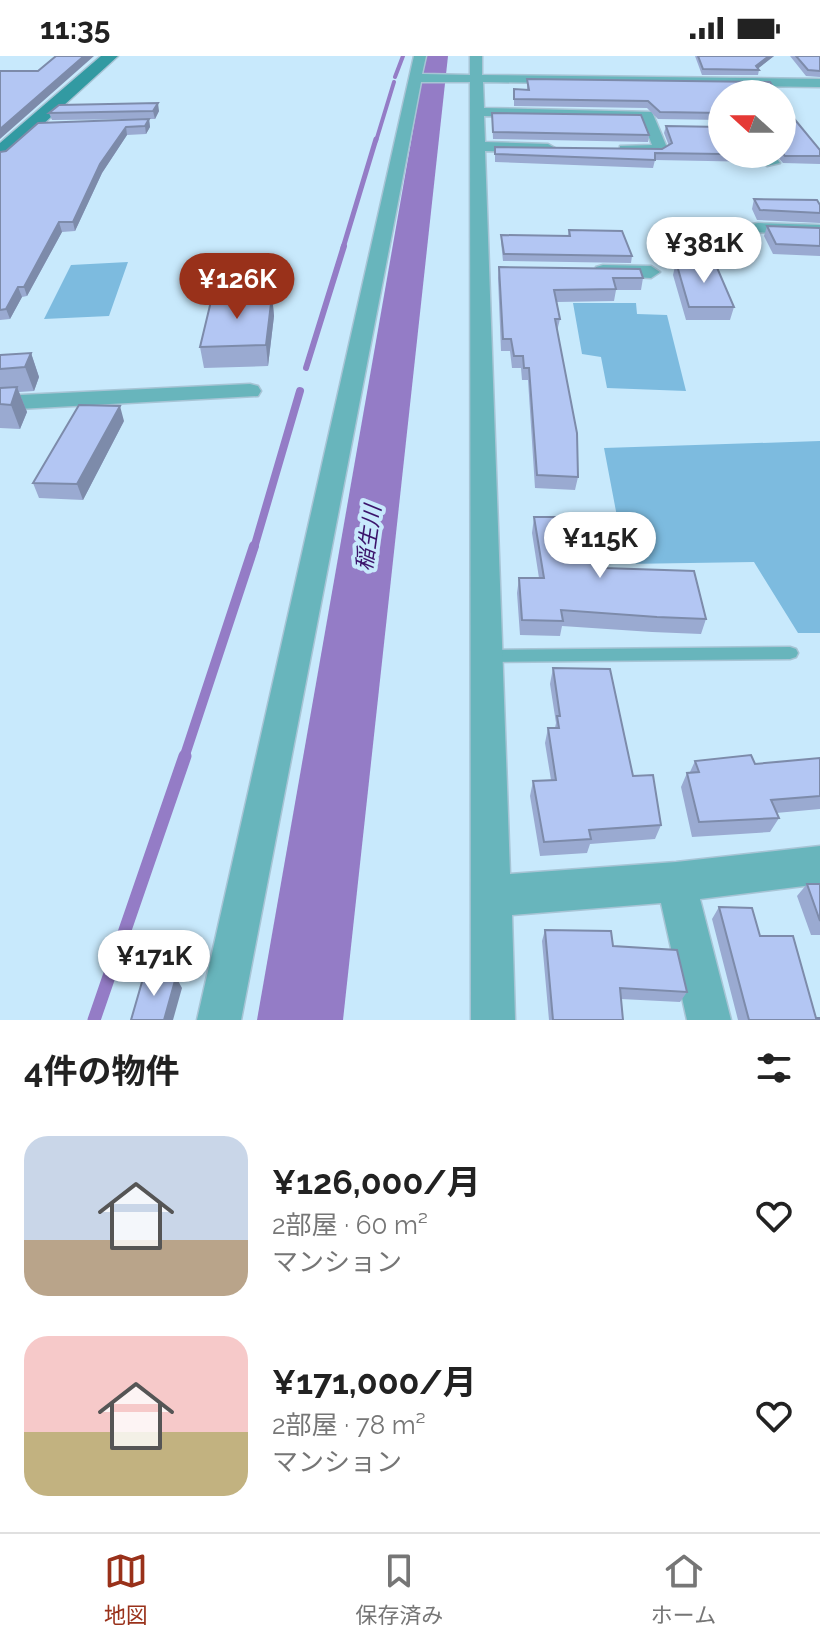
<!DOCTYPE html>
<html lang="ja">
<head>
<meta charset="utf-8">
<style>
  body { margin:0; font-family:Raleway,"Noto Sans JP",sans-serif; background:#f2f2f2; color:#222; height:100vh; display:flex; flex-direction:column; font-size:30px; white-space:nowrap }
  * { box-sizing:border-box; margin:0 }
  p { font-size:26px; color:#767676 }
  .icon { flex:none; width:44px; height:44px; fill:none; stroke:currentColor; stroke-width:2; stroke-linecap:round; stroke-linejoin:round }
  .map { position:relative; height:964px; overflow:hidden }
  .sheet { display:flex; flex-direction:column; background:#fff; flex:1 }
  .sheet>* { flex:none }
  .needle { width:52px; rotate:291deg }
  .fabs { position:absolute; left:708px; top:24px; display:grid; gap:16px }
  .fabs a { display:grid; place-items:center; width:88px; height:88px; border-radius:50%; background:#fff; box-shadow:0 4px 12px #0003; font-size:40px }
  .price { position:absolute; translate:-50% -68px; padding:0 18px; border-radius:28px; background:#fff; color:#222; font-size:26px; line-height:52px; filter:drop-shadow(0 2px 4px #0008) }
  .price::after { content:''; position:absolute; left:50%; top:48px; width:24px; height:18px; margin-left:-12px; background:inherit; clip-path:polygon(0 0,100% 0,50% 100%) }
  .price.active { background:#99311a; color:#fff }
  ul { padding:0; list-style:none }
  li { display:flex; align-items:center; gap:24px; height:200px; padding:0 24px }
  li span { display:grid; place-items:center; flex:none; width:224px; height:160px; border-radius:24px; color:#555 }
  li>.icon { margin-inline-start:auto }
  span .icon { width:96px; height:96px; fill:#fffc; stroke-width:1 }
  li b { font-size:34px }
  h2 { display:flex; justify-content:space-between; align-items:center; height:96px; padding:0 24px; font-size:34px }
  .status { display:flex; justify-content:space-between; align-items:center; height:56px; padding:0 40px; background:#fff; direction:ltr }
  .status svg { height:22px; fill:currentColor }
  .tab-bar { display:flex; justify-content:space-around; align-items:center; height:112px; border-top:2px solid #e0e0e0; background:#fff; font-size:22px; color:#767676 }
  .tab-bar a { display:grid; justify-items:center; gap:4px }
  .tab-bar .active { color:#99311a }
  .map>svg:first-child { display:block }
  .green { fill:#7dbbdf }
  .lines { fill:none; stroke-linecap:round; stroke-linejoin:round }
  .stream-far5 { stroke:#947cc6; stroke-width:4 }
  .stream-far4 { stroke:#947cc6; stroke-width:5 }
  .stream-far3 { stroke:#947cc6; stroke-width:6 }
  .stream-far2 { stroke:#947cc6; stroke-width:8 }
  .stream-far1 { stroke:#947cc6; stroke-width:10 }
  .stream { stroke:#947cc6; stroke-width:13 }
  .river { fill:#947cc6; fill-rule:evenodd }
  .lane-casing { stroke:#a7c4d5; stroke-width:3 }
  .street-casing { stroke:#a7c4d5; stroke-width:3 }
  .secondary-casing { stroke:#a7c4d5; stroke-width:3 }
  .lane { fill:#68b5bc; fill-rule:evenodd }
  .street { fill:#68b5bc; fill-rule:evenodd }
  .secondary { fill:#329aa2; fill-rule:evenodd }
  .wall { fill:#9aaad1 }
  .shaded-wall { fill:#7d8baa }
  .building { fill:#b3c6f3; stroke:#7d8baa; stroke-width:2 }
  .labels { text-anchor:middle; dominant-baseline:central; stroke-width:8; stroke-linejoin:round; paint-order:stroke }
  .water-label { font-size:22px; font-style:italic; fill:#3b136b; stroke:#c8e9fc }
</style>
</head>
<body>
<div class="status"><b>11:35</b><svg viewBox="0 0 49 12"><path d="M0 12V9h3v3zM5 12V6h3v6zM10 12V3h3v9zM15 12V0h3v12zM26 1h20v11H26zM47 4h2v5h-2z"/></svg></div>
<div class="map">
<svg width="820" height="964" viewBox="0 0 820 964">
  <rect width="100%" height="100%" fill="#c8e9fc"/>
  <path class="green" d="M128,206L109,260L44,263L71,209Z
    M573,247H636L637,258L667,259L686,335L607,332L601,301L582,298Z
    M820,385V577H798L754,506L626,508L604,392Z"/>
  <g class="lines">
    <path class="stream-far5" d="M395,21L403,0
      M376,85L394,26"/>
    <path class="stream-far4" d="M343,192L376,83"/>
    <path class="stream-far3" d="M306,312L344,190"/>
    <path class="stream-far2" d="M254,492L300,335"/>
    <path class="stream-far1" d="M184,702L254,490"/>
    <path class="stream" d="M94,964L185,700"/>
    <path class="river" d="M426,0H448L343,964H257Z"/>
    <defs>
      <path id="lane" d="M790,591L796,593L798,597L796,601L790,603L487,606L481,605L479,600L481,595L487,594Z"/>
      <path id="street" d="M414,0H426L422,18L470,19V0H482V19L820,23V31L483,26L484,52L652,56L668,94L661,98L620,96V90L652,89L642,63L484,60L485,86L548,88L555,92L548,96L485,95L510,818L676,806L820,790V828L700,843L731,964H687L661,847L512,859L515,964H471L470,26H421L241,964H197Z
        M759,98H773L780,107L767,110Z
        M758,167L820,169V179L752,176V168Z
        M603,209L651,210L660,216L651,222L596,219V211Z
        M250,328L258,330L261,335L258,340L0,354V340Z"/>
      <path id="secondary" d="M101,0H118L7,101L0,103V87Z"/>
    </defs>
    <use href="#lane" class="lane-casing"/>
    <use href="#street" class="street-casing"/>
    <use href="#secondary" class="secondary-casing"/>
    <use href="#lane" class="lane"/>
    <use href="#street" class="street"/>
    <use href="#secondary" class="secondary"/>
  </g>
  <path class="wall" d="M695,0H774L758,12L759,14L758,19H702Z
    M790,0H820V21L806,20Z
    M527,23L776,35L775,38H722V64L658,63L647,52L514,50V33L527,34Z
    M782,48L820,94V108L783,107L775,98H782Z
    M159,55L155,63L52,64L49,57Z
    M492,57L649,79L648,86L493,83Z
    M149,63L150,71L146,78L127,79L102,117L75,175L62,176L27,240L22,241L10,263L0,264V96Z
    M666,70L763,98L761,106L655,104L653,112L495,106V91L662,93L669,90L664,77Z
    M754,143L820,149V167L757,164L752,153Z
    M767,170L820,172V200L773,198L764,180Z
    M569,174L632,200L631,207L503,205L501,186V179L568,180Z
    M676,206L734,251L730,264H686L673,219Z
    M499,211L643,222L641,234H616L614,245L557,246L560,263L557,275L578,421L575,434L535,432L528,324H522L521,312H512L510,295H501L498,222Z
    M272,239L274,260L268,310L204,312L200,291Z
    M31,297L39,321L34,335L19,336L27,356L20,373L0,372V299Z
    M124,365L83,444L39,442L33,427Z
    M534,461L604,512L706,563L701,578L652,576L562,570L560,580L520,579L517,537L519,522H539L532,477Z
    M553,612L633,720L661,769L655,783L590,788L587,797L540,800L530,740L533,725L551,724L545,687L548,672H555L556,667L550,628Z
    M820,702V753L776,757L779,762L770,776L692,781L681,731L687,717L690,716L695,705L755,708Z
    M807,828H820V879H811L797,840Z
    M719,851L760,880L816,962L820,964H738L712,863Z
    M545,874L613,890L687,936L680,946L621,943L623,964H549L542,885Z"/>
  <path class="shaded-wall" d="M84,0H94L0,83V73Z
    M769,0H774L755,15L756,10Z
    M158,47L159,55L155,63L153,55Z
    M149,63L150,71L146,78L145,70Z
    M126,71L127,79L102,117L75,175L73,166L100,108Z
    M59,166L62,176L27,240L24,231Z
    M18,231L22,241L10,263L6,253Z
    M272,239L274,260L268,310L266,289Z
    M31,297L39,321L34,335L25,311Z
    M17,331L27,356L20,373L11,349Z
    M120,350L124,365L83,444L77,428Z
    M176,921L182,932L173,964H164Z"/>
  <path class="building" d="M56,0H84L0,73V15H38Z
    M698,0H769L756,10L759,14L703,13Z
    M796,0H820V15L808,14Z
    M527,23L770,26L776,35H771L774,38H722V57L660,56L648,45L514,43V33L529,34Z
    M158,47L153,55L49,57L59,49Z
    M782,48L820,94V100H785L782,96Z
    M492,57L641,59L649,79L493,76Z
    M149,63L145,70L126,71L100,108L73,166H59L24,231H18L6,253L0,254V96L6,95L38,67Z
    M666,70L722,71V98L655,97V104L495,98V91L662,93L672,87Z
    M754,143L817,144L820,149V157L760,154Z
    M767,170L820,172V190L776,188Z
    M569,174L622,175L632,200L504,198L501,179L570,180Z
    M676,206L715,207L734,251H689Z
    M499,211L640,213L643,222H613L616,233L554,234L560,263H555L577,377L578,421L537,419L529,312H524L523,300H514L511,283H503Z
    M272,239L266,289L200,291L212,241Z
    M31,297L25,311L0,313V299Z
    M17,331L11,349L0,348V332Z
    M79,349L120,350L77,428L33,427Z
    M534,461H591L604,512L694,515L706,563L657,561L561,554L563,565L522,564L519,522H544Z
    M553,612L610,613L633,720L653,719L661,769L589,774L591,783L544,786L533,725L556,724L548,672H559L557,660H560Z
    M751,699L755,708L820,702V740L771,744L779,762L699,766L687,717L699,716L695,705Z
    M807,828H820V865Z
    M719,851L752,852L760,880H793L816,962H820V964H749Z
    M545,874L611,875L613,890L677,894L687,936L620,932L623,964H553Z
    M144,919L176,921L164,964H131Z"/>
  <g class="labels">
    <g class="water-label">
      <text transform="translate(368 482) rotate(-82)">稲生川</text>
    </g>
  </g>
</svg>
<div class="fabs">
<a><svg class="needle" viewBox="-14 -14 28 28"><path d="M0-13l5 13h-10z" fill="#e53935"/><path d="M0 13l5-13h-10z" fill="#767676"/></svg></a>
</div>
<b class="price" style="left:704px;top:229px">¥381K</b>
<b class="price active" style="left:237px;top:265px">¥126K</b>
<b class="price" style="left:600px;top:524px">¥115K</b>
<b class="price" style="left:154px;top:942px">¥171K</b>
</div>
<section class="sheet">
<h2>4件の物件<svg class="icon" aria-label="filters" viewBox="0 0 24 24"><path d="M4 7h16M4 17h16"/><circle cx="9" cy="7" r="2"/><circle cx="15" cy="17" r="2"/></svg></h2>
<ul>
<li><span style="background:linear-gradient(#c9d6e8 65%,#b9a48a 0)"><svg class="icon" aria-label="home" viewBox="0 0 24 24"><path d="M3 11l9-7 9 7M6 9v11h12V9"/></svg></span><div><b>¥126,000/月</b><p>2部屋 · 60 m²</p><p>マンション</p></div><svg class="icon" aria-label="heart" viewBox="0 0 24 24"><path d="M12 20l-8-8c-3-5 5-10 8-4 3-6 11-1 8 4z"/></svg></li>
<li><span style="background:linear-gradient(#f6c9c9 60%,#c2b280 0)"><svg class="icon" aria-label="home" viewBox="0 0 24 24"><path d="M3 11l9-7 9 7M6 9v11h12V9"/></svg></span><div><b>¥171,000/月</b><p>2部屋 · 78 m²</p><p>マンション</p></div><svg class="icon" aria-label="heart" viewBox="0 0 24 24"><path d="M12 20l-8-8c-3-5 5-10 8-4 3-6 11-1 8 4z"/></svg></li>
</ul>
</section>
<nav class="tab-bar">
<a class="active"><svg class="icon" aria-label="map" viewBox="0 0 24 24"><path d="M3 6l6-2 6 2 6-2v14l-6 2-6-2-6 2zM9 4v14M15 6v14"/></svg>地図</a>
<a><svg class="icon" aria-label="saved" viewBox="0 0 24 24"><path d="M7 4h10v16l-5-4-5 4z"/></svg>保存済み</a>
<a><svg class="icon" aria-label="home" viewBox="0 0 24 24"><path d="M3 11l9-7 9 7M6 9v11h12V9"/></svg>ホーム</a>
</nav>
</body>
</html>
